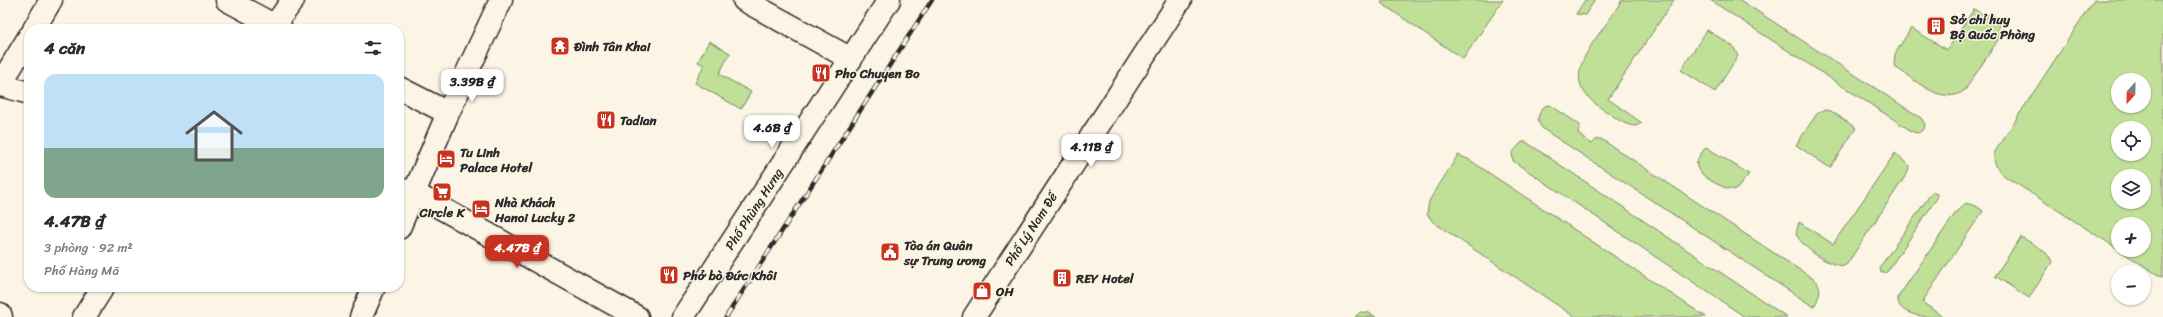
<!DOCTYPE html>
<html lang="vi">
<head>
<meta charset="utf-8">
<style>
  body { margin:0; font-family:Sriracha,sans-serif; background:#f2f2f3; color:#2b2b33; height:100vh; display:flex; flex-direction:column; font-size:15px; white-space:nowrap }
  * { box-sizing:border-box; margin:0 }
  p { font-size:13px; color:#7c7c81 }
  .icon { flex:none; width:22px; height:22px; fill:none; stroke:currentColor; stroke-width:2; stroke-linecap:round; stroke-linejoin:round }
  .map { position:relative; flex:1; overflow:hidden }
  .panel { position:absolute; left:24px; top:24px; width:380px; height:268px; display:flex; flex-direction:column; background:#fff; border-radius:16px; box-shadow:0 1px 3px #0004 }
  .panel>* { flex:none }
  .needle { width:26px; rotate:202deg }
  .controls { position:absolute; left:2111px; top:73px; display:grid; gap:8px }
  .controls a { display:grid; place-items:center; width:40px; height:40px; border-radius:50%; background:#fff; box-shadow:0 1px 3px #0004; font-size:20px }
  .price { position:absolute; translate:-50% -34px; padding:0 9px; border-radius:8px; background:#fff; color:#222; font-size:13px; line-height:26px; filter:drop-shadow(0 1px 2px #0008) }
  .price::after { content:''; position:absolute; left:50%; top:24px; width:12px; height:9px; margin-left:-6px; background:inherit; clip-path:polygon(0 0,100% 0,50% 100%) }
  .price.current { background:#c8321e; color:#fff }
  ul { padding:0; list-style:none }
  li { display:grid; align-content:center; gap:8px; height:212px; padding:0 20px }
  li span { display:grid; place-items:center; height:124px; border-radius:12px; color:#555 }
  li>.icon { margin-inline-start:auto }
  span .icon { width:72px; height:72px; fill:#fffc; stroke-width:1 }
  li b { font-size:17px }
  h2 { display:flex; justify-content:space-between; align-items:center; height:48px; padding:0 20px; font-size:17px }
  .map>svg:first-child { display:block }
  .green { fill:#c0e098; stroke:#768662; fill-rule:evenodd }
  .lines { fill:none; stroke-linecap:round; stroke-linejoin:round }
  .street-casing { stroke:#2b2b2b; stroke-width:25 }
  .secondary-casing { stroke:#2b2b2b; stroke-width:25 }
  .street { stroke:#fcf5e5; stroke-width:22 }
  .secondary { stroke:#fcf5e5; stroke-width:22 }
  .rail-casing { stroke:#2b2b2b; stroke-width:4.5 }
  .rail { stroke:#fcf5e5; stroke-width:3; stroke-dasharray:9; stroke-linecap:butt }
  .labels { text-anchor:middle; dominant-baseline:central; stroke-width:3; stroke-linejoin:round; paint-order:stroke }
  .poi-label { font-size:13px; font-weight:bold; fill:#2b2b2b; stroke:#fcf5e5; text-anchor:start }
  .street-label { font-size:13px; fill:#2b2b2b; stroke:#fcf5e5 }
</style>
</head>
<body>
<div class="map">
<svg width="2163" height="317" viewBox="0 0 2163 317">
  <rect width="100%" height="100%" fill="#fcf5e5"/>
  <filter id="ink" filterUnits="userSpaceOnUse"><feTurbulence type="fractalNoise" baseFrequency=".025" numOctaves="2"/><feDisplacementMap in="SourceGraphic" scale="8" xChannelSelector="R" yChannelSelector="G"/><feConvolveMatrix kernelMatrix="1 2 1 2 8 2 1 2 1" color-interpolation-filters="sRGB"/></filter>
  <g filter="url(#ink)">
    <path class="green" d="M1383,0H1503L1463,59L1381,3Z
      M1585,0H1595L1585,15L1576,14Z
      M1622,0H1674L1608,99L1642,123L1636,126C1624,126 1614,116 1604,110C1569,87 1576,68 1596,38C1605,26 1614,13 1622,0Z
      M1710,0H1740L1921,118L1925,124L1924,129L1918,133L1913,132Z
      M2094,0H2163V278L2119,250H2144V224H2118V249L2006,177C1998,171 1993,164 1994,153ZM2118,80H2144V106H2118ZM2118,128H2144V154H2118ZM2118,176H2144V202H2118Z
      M1974,9L1987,17L1991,12C1998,20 2001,29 1998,40L1965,90C1943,107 1917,81 1898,69L1894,65L1895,54L1911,28L1947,50Z
      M1707,30L1733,46L1738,56L1715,92L1681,70Z
      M709,41L730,53L719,74L751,92L741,109L695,83L704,65L698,62Z
      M1550,105L1580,125L1578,134L1592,144L1597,139H1601L1812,278C1824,287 1820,295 1814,307L1543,129C1535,121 1538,113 1545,106Z
      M1825,110L1831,111L1856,128L1830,168L1796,145L1816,115L1820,111Z
      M1522,142H1526L1787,317H1745L1513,161L1512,153Z
      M1706,147L1749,174L1737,189C1728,192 1700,177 1697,167C1695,160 1702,152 1706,147Z
      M1895,153L1909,166L1908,172L1847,264L1844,266C1827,265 1804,249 1796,234L1799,222L1833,244Z
      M1458,155L1468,159L1706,317H1575L1433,222L1427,214L1429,201Z
      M1932,192L1937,194V198L1887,272L1881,273L1880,267Z
      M1966,203L1976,206L1983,211L1922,302L1943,317C1928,317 1896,317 1898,297L1957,211Z
      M2021,237C2031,243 2049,251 2052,262L2029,298L1995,276Z
      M1360,312L1369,313L1376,317H1355Z"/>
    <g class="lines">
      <defs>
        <path id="street" d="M227,0L281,29
          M744,0L851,59
          M34,29L51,0
          M272,29L293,0
          M0,85L29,37
          M0,85L29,93
          M399,88L448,113
          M399,189L414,193L637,317
          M399,228L448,113L501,0
          M84,317L103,287
          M361,317L374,287"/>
        <path id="secondary" d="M0,314L1,317
          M683,317L889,0
          M974,317L1180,0"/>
      </defs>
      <use href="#street" class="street-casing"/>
      <use href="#secondary" class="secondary-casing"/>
      <use href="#street" class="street"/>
      <use href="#secondary" class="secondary"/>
      <defs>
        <path id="rail" d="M726,317L932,0"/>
      </defs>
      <use href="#rail" class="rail-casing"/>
      <use href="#rail" class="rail"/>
    </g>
  </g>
  <defs>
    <symbol id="building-square" viewBox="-11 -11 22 22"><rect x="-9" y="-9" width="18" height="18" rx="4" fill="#c8321e" stroke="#fcf5e5"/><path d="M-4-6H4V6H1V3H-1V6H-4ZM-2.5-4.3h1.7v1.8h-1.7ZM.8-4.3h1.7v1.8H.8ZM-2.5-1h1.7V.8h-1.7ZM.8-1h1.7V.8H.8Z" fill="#fff"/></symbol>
    <symbol id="temple-square" viewBox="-11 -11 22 22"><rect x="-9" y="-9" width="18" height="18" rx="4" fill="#c8321e" stroke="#fcf5e5"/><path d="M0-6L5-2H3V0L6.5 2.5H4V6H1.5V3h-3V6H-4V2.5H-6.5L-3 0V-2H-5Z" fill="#fff"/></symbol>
    <symbol id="restaurant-square" viewBox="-11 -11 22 22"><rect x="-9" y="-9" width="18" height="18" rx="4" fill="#c8321e" stroke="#fcf5e5"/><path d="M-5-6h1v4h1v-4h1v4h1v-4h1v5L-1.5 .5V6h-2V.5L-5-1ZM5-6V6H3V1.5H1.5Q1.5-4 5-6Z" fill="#fff"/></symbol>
    <symbol id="hotel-square" viewBox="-11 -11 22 22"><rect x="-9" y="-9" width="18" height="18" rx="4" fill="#c8321e" stroke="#fcf5e5"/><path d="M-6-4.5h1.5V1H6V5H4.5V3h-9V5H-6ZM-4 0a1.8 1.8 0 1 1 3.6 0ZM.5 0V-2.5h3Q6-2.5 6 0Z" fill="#fff"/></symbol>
    <symbol id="supermarket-square" viewBox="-11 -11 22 22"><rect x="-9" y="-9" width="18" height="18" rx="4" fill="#c8321e" stroke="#fcf5e5"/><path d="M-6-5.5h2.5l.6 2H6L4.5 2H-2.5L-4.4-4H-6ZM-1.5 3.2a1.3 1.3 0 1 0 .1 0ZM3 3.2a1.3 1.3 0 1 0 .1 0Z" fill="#fff"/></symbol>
    <symbol id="civic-square" viewBox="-11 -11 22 22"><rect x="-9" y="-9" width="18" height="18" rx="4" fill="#c8321e" stroke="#fcf5e5"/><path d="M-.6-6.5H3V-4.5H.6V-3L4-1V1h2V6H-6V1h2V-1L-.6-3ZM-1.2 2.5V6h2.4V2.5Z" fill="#fff"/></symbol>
    <symbol id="shop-square" viewBox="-11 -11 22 22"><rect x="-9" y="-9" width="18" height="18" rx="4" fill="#c8321e" stroke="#fcf5e5"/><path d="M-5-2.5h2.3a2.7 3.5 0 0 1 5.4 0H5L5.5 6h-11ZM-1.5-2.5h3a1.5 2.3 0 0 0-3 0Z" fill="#fff"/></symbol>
  </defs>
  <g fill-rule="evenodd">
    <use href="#building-square" x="1925" y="15" width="22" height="22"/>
    <use href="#temple-square" x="549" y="35" width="22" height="22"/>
    <use href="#restaurant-square" x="810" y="62" width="22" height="22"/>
    <use href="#restaurant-square" x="595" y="109" width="22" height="22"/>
    <use href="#hotel-square" x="435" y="148" width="22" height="22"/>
    <use href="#supermarket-square" x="431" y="181" width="22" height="22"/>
    <use href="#hotel-square" x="470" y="198" width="22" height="22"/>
    <use href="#civic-square" x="879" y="241" width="22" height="22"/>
    <use href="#restaurant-square" x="658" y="264" width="22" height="22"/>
    <use href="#building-square" x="1051" y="267" width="22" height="22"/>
    <use href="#shop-square" x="971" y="280" width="22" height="22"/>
  </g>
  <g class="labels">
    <g class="poi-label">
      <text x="1950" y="19">Sở chỉ huy<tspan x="1950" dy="15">Bộ Quốc Phòng</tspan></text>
      <text x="574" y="46">Đình Tân Khai</text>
      <text x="835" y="73">Pho Chuyen Bo</text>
      <text x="620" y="120">Tadian</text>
      <text x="460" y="152">Tu Linh<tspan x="460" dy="15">Palace Hotel</tspan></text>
      <text x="495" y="202">Nhà Khách<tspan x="495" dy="15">Hanoi Lucky 2</tspan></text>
      <text x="442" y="212" text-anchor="middle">Circle K</text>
      <text x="904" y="245">Tòa án Quân<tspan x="904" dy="15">sự Trung ương</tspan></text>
      <text x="683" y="275">Phở bò Đức Khôi</text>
      <text x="1076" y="278">REY Hotel</text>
      <text x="996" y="291">OH</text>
    </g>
    <g class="street-label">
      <text transform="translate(754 209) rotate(-57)">Phố Phùng Hưng</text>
      <text transform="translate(1031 229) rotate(-57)">Phố Lý Nam Đế</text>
    </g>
  </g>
</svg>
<div class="controls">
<a><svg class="needle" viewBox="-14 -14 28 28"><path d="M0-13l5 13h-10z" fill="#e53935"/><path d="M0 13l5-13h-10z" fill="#7c7c81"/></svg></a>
<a><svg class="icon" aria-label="locate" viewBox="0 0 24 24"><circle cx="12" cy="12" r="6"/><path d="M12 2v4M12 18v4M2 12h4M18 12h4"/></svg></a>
<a><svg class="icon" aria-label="layers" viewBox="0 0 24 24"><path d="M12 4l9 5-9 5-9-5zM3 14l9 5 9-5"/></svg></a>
<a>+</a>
<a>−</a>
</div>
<b class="price" style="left:472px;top:103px">3.39B ₫</b>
<b class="price" style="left:772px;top:149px">4.6B ₫</b>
<b class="price" style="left:1091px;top:168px">4.11B ₫</b>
<b class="price current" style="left:517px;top:269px">4.47B ₫</b>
<section class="panel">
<h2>4 căn<svg class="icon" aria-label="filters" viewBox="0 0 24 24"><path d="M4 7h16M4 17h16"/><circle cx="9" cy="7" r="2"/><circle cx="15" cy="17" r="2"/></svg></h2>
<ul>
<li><span style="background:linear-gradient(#bfe0f5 60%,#7fa58c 0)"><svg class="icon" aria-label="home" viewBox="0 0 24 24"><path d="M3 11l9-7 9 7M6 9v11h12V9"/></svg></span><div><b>4.47B ₫</b><p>3 phòng · 92 m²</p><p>Phố Hàng Mã</p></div></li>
</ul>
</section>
</div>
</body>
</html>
